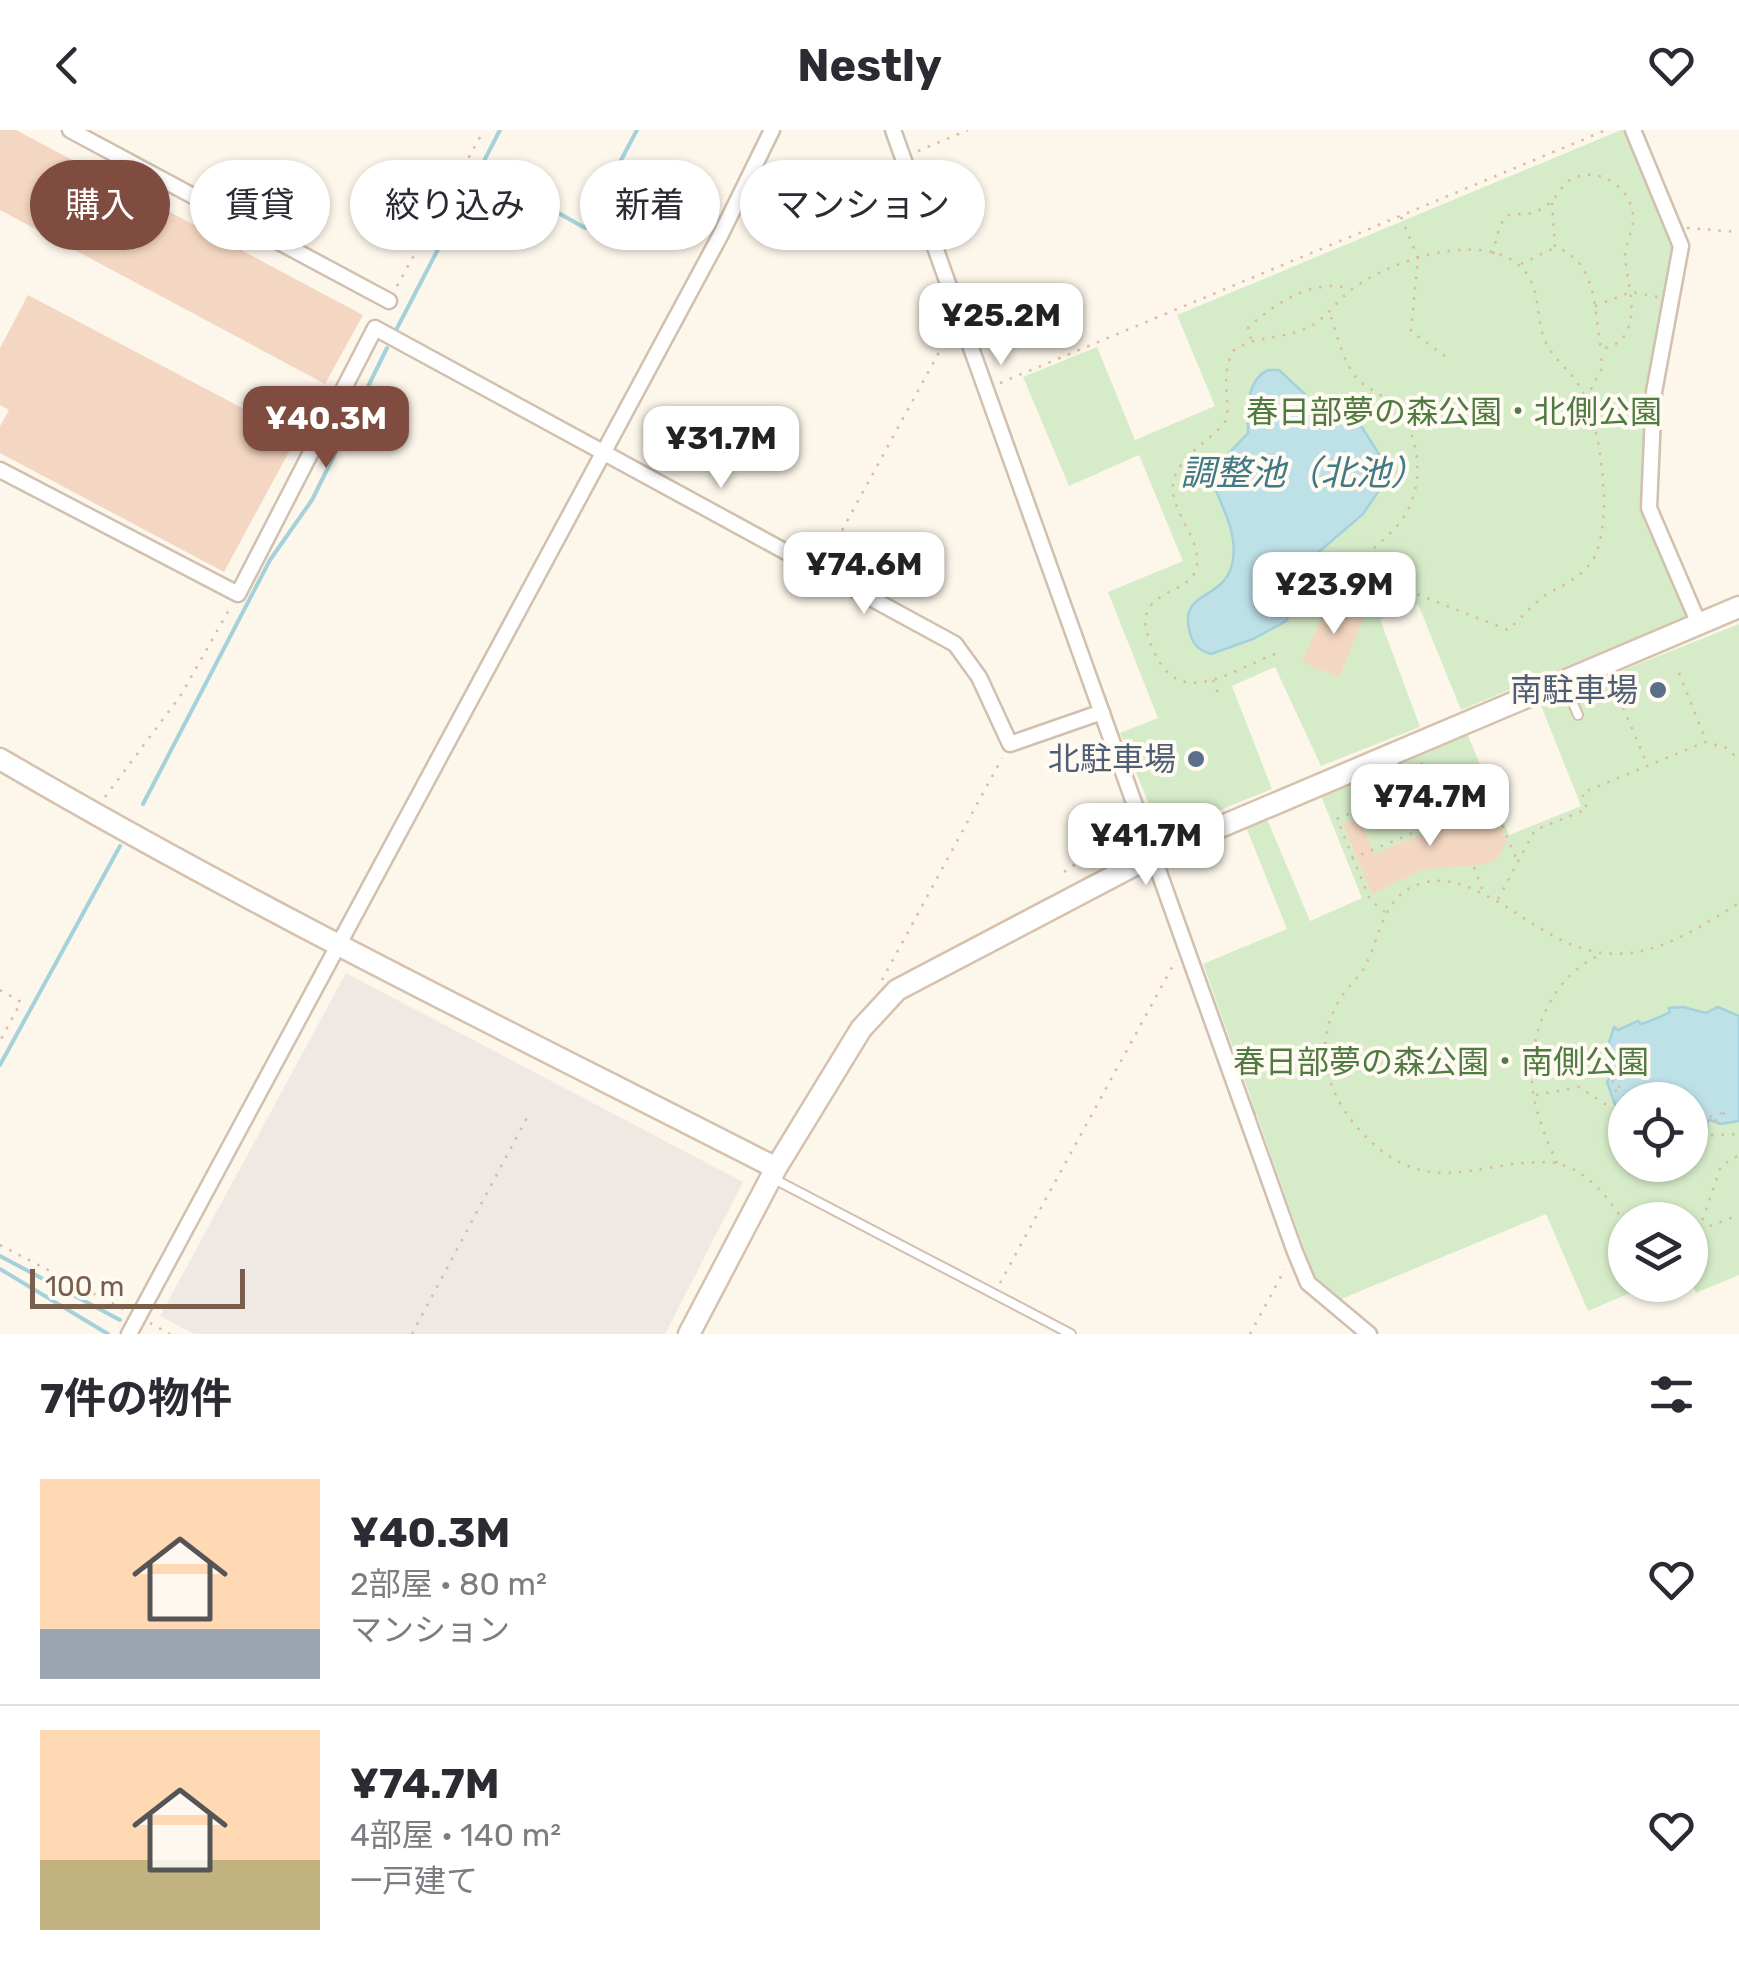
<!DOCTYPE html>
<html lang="ja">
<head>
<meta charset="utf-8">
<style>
  body { margin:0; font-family:Rubik,"Noto Sans JP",sans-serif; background:#f2f2f3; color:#2b2b33; height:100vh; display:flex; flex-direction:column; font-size:38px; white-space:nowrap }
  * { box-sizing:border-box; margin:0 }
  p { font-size:32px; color:#7c7c81 }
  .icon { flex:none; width:55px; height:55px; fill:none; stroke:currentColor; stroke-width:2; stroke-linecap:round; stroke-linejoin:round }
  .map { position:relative; height:1204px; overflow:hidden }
  .side { display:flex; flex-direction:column; background:#fff; flex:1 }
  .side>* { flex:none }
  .top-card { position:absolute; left:30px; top:30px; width:1000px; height:90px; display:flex; gap:20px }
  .buttons { position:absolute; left:1608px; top:952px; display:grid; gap:20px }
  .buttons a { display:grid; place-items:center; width:100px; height:100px; border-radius:50%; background:#fff; box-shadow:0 2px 8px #0004; font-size:50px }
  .scale { position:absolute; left:30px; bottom:25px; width:215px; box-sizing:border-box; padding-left:10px; border:5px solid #7a5e4c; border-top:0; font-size:28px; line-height:35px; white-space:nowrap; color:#7a5e4c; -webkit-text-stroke:8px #fffaf2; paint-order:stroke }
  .price { position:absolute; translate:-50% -85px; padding:0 22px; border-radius:20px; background:#fff; color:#222; font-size:32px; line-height:65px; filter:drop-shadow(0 2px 5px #0008) }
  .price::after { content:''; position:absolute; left:50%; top:60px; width:30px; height:22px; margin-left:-15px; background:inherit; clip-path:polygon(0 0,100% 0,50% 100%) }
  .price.active { background:#804c3f; color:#fff }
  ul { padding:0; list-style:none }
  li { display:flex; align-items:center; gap:30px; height:250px; padding:0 40px }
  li+li { border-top:2px solid #e1e1e2 }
  li span { display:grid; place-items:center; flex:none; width:280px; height:200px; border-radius:0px; color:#555 }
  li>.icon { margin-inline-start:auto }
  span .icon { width:120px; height:120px; fill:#fffc; stroke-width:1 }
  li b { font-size:42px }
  h2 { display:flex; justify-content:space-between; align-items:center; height:120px; padding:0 40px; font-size:42px }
  .pill { padding:0 35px; border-radius:45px; background:#fff; box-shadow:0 2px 8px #0004; font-size:35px; line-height:90px }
  .pill.active { background:#804c3f; color:#fff }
  header { display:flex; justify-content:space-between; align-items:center; height:130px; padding:0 40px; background:#fff; font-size:45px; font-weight:700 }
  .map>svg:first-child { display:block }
  .industrial { fill:#efe9e3 }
  .green { fill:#d6ecc8; fill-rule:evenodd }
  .water { fill:#bee1e8; stroke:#a4d1db; stroke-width:2.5 }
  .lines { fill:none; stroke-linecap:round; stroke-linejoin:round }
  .stream { stroke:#a4d1db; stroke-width:4 }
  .building { fill:#f4d7c2 }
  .lane-casing { stroke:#d1bfaf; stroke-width:12 }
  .street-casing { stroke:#d1bfaf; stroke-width:19 }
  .secondary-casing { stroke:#d6c1af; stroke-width:25 }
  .path { stroke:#dabaa4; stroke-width:2.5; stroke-dasharray:2.5 8; stroke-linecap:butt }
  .lane { stroke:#fff; stroke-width:8 }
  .street { stroke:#fff; stroke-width:14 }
  .secondary { stroke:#fff; stroke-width:20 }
  .service-dot { fill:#5c6f8a; stroke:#fffaf2; stroke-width:4 }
  .labels { text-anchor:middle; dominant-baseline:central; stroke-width:8; stroke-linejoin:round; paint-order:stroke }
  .park-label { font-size:32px; fill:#507a41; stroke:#fffaf2 }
  .service-label { font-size:32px; fill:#4e5e75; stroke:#fffaf2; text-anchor:end }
  .water-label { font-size:35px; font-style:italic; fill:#427987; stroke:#fffaf2 }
</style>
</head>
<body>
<header><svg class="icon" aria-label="back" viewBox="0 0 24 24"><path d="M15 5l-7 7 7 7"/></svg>Nestly<svg class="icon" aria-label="heart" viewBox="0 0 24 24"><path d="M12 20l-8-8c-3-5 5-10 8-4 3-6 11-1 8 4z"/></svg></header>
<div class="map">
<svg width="1739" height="1204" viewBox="0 0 1739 1204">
  <rect width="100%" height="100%" fill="#fdf7eb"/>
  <path class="industrial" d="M346,843L743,1052L665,1204H194L160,1186Z"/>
  <path class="green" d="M1621,0H1627L1678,117L1646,378L1690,485L1461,580L1418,474L1380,489L1420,597L1321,636L1275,537L1232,556L1272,659L1161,704L1120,603L1158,588L1108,462L1183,431L1139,325L1069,356L1023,247L1097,217L1135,310L1215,276L1177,185Z
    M1739,494V1145L1696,1163L1690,1149V1090H1625V1155H1649L1588,1181L1546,1084L1339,1170L1315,1149L1203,834L1287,799L1246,697L1267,689L1310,791L1362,768L1321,666L1467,603L1509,705L1581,676L1540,573ZM1625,970H1690V1035H1625Z"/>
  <path class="water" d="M1268,240H1279L1310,269L1361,296L1381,327L1380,359L1363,384L1314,426L1286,491L1253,509L1211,524C1199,520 1193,515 1190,503C1178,461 1220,471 1231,438C1241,408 1222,377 1211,349L1214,339L1248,303C1248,280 1245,251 1268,240Z
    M1683,877L1706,883L1718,877L1739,886V991L1721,994L1710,990L1700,998L1690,999V970H1625V981L1616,977L1607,952L1614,942L1605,938L1612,931L1606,922L1614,897L1618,900L1638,891L1641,894C1652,891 1660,887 1670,882L1669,878Z"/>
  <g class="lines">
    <path class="stream" d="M488,43L585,98L637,0
      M394,204L500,0
      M1103,564L1154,709
      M143,674L270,430L312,370L387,218
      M1163,733L1240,946
      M0,935L120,716
      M1247,966L1254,984
      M0,1126L120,1190
      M0,1139L108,1204"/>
  </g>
  <path class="building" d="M0,0H16L363,185L325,254L0,80Z
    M28,165L297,307L224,442L0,323V296L9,280L0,275V218Z
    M1330,467L1366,482L1339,547L1302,532Z
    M1491,676L1507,712L1496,730L1482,735L1424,739L1372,764L1343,694L1359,688L1374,724Z"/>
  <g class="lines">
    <defs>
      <path id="lane" d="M1564,552L1578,585
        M1390,625L1402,654
        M1192,681L1201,704
        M774,1049L1071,1204"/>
      <path id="street" d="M70,0L389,171
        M893,0L1295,1122L1308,1153L1369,1204
        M1633,0L1681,116L1654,262L1649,378L1699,494
        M0,340L238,464L375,198L955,514L979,547L1010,614L1102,582
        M129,1204L720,106L772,0"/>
      <path id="secondary" d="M0,629C252,777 516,905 776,1038
        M689,1204L776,1038L861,899L897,860L1154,725L1739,477"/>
    </defs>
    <use href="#lane" class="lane-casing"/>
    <use href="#street" class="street-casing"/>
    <use href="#secondary" class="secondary-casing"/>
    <path class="path" d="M918,21L968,0
      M1401,87L1418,128L1411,201L1450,230
      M1687,98L1739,102
      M1493,124C1506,58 1514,100 1547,75C1558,68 1560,54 1574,48C1601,36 1634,60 1633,89C1633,102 1625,114 1625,127C1627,151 1638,180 1626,203C1621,213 1611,217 1601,219C1594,181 1598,131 1555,117L1552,72
      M1521,134L1554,118
      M397,156L484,0
      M1595,176L1631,162L1659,167
      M1251,209L1248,198C1275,173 1311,149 1350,158
      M1000,253L1606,0
      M1586,269L1602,238L1601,221
      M827,428L950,202
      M1275,524C1228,542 1177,582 1152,517C1148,506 1142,493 1148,480C1157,461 1187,460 1195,442C1208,411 1162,377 1175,346C1186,320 1212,311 1227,289C1229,263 1221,245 1233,221C1256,204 1286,210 1311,196C1327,187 1337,171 1351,160C1388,131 1482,99 1521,137C1543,159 1534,190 1547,215C1555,230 1571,242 1580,257C1601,290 1616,402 1590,434C1579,448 1563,455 1547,464C1533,474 1521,488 1508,500L1399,457L1389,454L1376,464L1345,449C1360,424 1387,412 1403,388C1426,354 1421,303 1392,274C1381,263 1364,258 1355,246C1342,229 1336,201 1329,181
      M1679,543L1706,611
      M1213,550L1220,568
      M1619,568L1647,634
      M1421,633L1453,686L1486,672
      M105,667L181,565L230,478
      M1488,672L1491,670L1518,732
      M1487,674L1499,702
      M1353,728L1337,689L1360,679
      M1474,737L1484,764
      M1064,742L1128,698
      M1498,769L1535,700L1587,679L1582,663L1705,612L1727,618L1739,630
      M1385,782L1370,770L1353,728L1453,686
      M882,850L1002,628
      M0,860L21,872L0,911
      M1536,965L1579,957L1625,987
      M1625,981L1612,952L1615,950L1627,970
      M1690,994L1727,981L1695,1006
      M1690,1006L1739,1004
      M1557,1033C1546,1009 1533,977 1532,951C1529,900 1555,842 1603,824
      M1625,1093C1607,1066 1589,1042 1557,1033C1492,1026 1440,1066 1382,1021C1335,984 1306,925 1340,869C1348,856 1361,846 1367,832C1382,800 1385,760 1427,752C1449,748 1466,755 1485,765C1508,776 1528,792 1550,804C1624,847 1676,812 1739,773
      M1699,1100L1721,1036L1739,1025
      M0,1115L125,1180
      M1690,1118L1699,1100L1739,1085
      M1690,1123L1693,1127
      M1000,1153L1176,830
      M150,1193L170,1204
      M412,1204L530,982
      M1250,1204L1285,1139"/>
    <use href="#lane" class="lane"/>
    <use href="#street" class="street"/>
    <use href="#secondary" class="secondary"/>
  </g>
  <g class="service-dot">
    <circle cx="1658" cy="560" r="10"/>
    <circle cx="1196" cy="629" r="10"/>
  </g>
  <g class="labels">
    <g class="park-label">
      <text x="1454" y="282">春日部夢の森公園・北側公園</text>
      <text x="1441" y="932">春日部夢の森公園・南側公園</text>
    </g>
    <g class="service-label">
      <text x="1638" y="560">南駐車場</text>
      <text x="1176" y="629">北駐車場</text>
    </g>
    <g class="water-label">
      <text x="1303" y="343">調整池（北池）</text>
    </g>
  </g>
</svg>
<div class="buttons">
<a><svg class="icon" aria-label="locate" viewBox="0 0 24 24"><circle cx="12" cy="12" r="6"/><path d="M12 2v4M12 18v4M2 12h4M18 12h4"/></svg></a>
<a><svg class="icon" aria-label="layers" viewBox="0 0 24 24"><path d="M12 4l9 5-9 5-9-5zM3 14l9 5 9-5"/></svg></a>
</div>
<div class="scale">100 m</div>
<b class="price" style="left:1001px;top:238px">¥25.2M</b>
<b class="price active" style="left:326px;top:341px">¥40.3M</b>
<b class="price" style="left:721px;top:361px">¥31.7M</b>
<b class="price" style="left:864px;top:487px">¥74.6M</b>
<b class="price" style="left:1334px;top:507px">¥23.9M</b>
<b class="price" style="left:1430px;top:719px">¥74.7M</b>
<b class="price" style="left:1146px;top:758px">¥41.7M</b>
<div class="top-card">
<a class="pill active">購入</a>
<a class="pill">賃貸</a>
<a class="pill">絞り込み</a>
<a class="pill">新着</a>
<a class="pill">マンション</a>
</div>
</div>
<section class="side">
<h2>7件の物件<svg class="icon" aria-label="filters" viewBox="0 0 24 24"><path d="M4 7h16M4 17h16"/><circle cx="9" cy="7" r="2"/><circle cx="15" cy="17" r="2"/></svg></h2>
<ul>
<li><span style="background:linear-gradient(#ffd9b3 75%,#9aa5b1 0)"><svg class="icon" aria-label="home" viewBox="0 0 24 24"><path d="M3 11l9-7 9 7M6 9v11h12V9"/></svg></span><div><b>¥40.3M</b><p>2部屋 · 80 m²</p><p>マンション</p></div><svg class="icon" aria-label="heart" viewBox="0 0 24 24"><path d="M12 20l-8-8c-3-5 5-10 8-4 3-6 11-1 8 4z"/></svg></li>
<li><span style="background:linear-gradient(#ffd9b3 65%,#c2b280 0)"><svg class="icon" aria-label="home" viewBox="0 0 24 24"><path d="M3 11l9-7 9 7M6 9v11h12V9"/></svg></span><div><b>¥74.7M</b><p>4部屋 · 140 m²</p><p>一戸建て</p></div><svg class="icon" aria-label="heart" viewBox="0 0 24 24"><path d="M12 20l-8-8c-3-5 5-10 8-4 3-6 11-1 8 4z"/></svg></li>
</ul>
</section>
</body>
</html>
